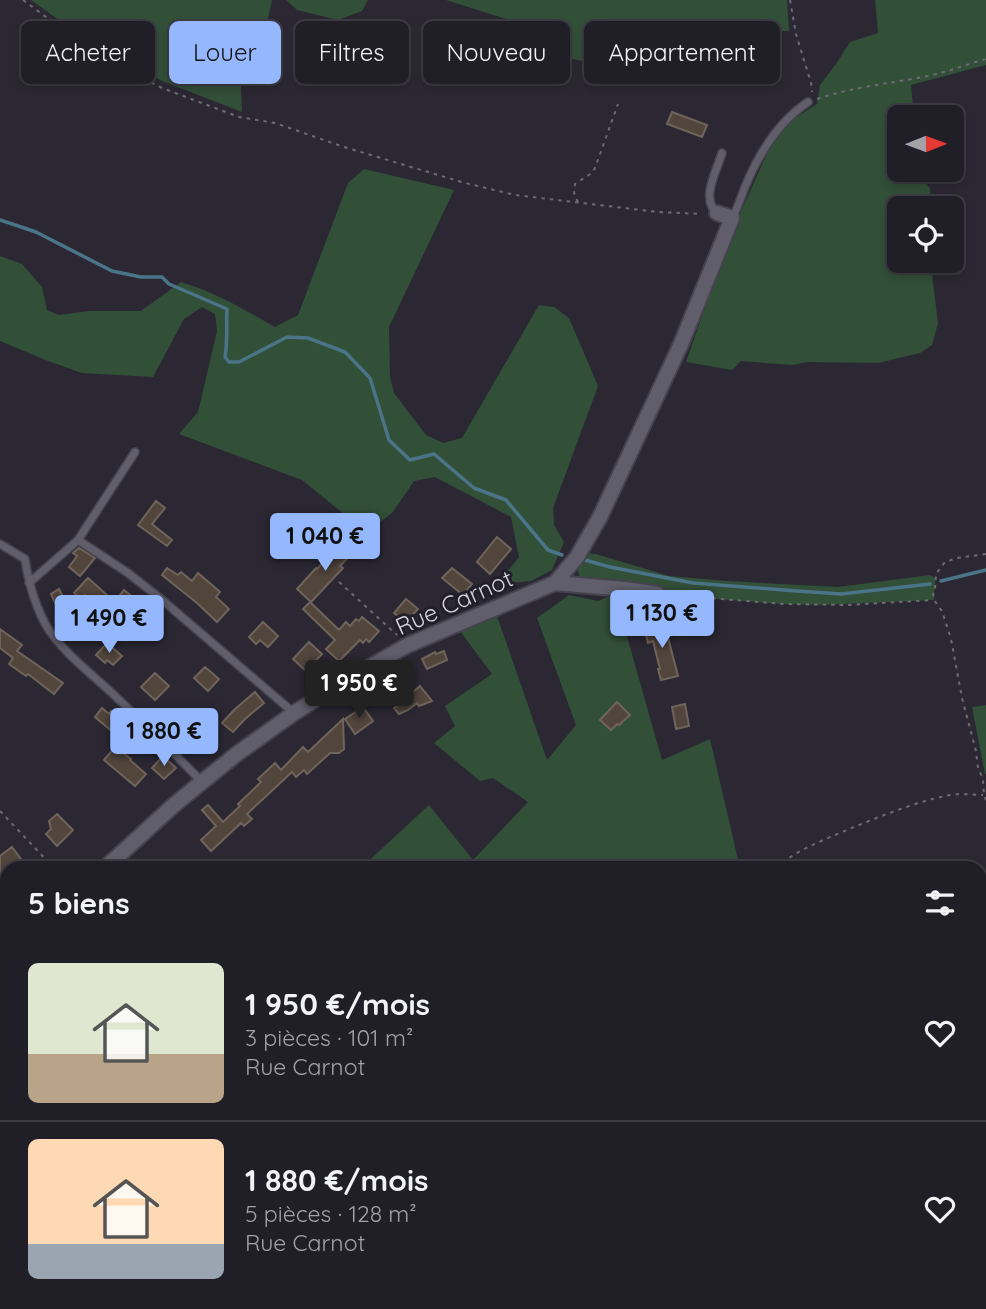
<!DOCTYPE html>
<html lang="fr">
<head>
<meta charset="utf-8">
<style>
  body { margin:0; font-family:Quicksand,sans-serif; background:#28272f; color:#f1f3f6; height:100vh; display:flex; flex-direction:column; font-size:26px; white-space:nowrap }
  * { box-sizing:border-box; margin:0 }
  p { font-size:23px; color:#a2a2a7 }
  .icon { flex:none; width:38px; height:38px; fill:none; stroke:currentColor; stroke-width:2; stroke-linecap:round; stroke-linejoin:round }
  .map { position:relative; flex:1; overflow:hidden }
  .details { position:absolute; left:0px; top:861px; width:987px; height:448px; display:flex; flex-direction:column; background:#201e27; border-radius:21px 21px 0 0; box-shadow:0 4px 10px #0003,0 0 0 2px #3d3c44 }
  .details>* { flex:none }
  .top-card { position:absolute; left:21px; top:21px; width:945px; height:63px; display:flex; gap:14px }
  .needle { width:46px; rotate:89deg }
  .tools { position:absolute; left:887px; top:105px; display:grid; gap:14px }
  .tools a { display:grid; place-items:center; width:77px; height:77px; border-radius:10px; background:#201e27; box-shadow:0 4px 10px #0003,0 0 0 2px #3d3c44; font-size:35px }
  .price { position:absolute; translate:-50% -60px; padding:0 16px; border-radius:7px; background:#94b7fd; color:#111; font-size:23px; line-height:46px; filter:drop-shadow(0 2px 4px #0008) }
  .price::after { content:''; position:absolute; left:50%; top:42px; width:21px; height:16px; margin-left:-10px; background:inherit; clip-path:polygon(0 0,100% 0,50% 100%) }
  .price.on { background:#222; color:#fff }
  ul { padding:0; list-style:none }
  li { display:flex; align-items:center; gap:21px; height:175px; padding:0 28px }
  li+li { border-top:2px solid #3d3c44 }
  li span { display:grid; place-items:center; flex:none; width:196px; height:140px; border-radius:10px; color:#555 }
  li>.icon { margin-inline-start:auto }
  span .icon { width:84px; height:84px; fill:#fffc; stroke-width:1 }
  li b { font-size:30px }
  h2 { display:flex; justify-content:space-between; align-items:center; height:84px; padding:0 28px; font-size:30px }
  .pill { padding:0 24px; border-radius:10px; background:#201e27; box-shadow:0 4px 10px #0003,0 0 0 2px #3d3c44; font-size:24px; line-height:63px }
  .pill.on { background:#94b7fd; color:#111 }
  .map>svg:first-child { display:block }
  .green { fill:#324f38 }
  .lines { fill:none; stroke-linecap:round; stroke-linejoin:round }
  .stream { stroke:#4a7487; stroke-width:3.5 }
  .building { fill:#51453c; stroke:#70645a; stroke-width:2 }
  .lane-casing { stroke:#45434e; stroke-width:10 }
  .street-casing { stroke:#45434e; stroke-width:18 }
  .secondary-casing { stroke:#45434e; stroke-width:23 }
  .path { stroke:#6d6a74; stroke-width:2; stroke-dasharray:3.5 5; stroke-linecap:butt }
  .lane { stroke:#615e6c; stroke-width:7 }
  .street { stroke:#615e6c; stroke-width:14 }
  .secondary { stroke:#615e6c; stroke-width:19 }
  .labels { text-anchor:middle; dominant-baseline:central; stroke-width:6; stroke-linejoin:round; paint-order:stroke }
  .street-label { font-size:24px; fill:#d5d3db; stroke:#211f2a }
</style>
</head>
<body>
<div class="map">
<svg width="986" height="1309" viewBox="0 0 986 1309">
  <rect width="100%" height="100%" fill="#2b2834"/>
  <path class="green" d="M31,0H272L264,37L240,65L242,112L162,81L88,41Z
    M286,0H368L362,11L338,20L297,10Z
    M446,0H787L789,31L745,32L730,58L604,34L591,63L530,49L538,29Z
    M875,0H986V65L911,85L914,117H900V170H925V181L930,189L931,208H900V261H920V263L932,274L938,323L932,345L920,353L878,363L807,362L792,365L741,361L732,370L686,362L730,236L770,147L793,119L817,104L820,85L836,64L850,42L878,33Z
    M364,169L454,190L389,327L390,377L394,393L426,435L443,443L462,438L539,305L554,307L569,318L598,386L553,508L554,525L564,542L552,570L531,581L511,583L504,576L519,557L511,517L435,477L414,481L393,512L378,524L349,518L302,480L179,434L198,412L217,331L215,314L202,307L184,319L153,377L82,373L48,361L0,341V256L22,264L42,287L47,310L59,315L89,311H141L181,282C215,292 245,310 275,327L298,315L348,183Z
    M587,553L596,554L669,576L727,581L838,587L930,575L935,578C936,587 933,592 934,600L821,605L784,604L675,596L673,592L581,580L577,569L585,560Z
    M615,594L662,760L710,739L740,868H361L429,805L473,860L528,802L493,778L480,781L434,743L455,726L445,706L492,674L460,631L496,613L547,760L576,725L537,618L569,595L598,601Z
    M986,705V774H985L972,707Z
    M980,908L986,921V1089L981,1091Z"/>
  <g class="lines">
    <path class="stream" d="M0,220L36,232L112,271L141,277H162L169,284L227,309C226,326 228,340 225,357L229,362H239L287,337L308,338L345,352L370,378L389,440L410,460L434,454L474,488L506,500L548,550L562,555
      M585,560L610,567L693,583L797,591L841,594L930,584
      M941,581L986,570"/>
  </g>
  <path class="building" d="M672,112L707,125L702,137L667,124Z
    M156,501L165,508L152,524L172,540L167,546L138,525Z
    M497,537L511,549L490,574L477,562Z
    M341,542L353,552L340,566L343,568L311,602L297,589L316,568L317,569Z
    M79,548L95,558L80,576L69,567L77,556L73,553Z
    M167,568L178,575L181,572L192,581L198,573L220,592L216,597L229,609L217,622L197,603L162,575Z
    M452,568L472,584L463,595L442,578Z
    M88,578L107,595L98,606L85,595L81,599L74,593Z
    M59,589L77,624L68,631L51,594Z
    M124,590L138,601L128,612L115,601Z
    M406,599L418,609L405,622L394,613Z
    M310,602L339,630L346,622L350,626L356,619L359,621L362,617L379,631L369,642L366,639L363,643L360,640L339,661L326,649L335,640L303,609Z
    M263,622L278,636L268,647L260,640L256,644L249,637Z
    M659,623L660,627L665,626L678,676L661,680L658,669H660L653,641L648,643L644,627Z
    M0,629L22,645L17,651L63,683L54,694L28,674L26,676L9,664L13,658L0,648Z
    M309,642L322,654L306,671L293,659Z
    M107,643L122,656L113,665L107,660L105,663L96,655Z
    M444,651L447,660L427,669L422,659L435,652L436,654Z
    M205,667L219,679L208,691L194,678Z
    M155,673L169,686L155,700L141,687Z
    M420,686L432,701L419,706L417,703L408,710L399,714L394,708Z
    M255,692L264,703L245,719L233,732L222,723L234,710Z
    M617,702L630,715L619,725L617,724L611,730L600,720Z
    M685,704L689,726L676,729L672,707Z
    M363,707L373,721L355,734L345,719Z
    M102,708L109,714L111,711L129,727L120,738L95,717Z
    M343,719L344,749L339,753H330L307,774L304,770L296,777L292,772L247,814L252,819L244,826L241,823L211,851L201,840L216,826L202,810L208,805L223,822L240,806L238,804L261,782L258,779L275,763L281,770L303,747L308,752Z
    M206,722L216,731L199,752L188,742Z
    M115,747L131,759L130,760L146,774L135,786L104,760Z
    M163,756L176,768L164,779L152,768Z
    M57,814L73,830L57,846L46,834L51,829L49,821Z
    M12,847L21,859L10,868H7V870L0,876V856Z"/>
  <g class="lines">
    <defs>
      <path id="lane" d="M717,213C700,199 717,170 722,153
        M732,218C738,208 741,197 745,187C759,153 778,122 808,102
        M78,540L128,573L161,599L294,713
        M0,544L25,559C29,585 35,608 49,630C66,655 92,674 114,695C144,723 173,752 202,782
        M29,583L78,540L135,452"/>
      <path id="street" d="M555,583L625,589L658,594
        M105,868L174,805L202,782L238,753L294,713L345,681L408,645L555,583L577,557L600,517L681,344L732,218L717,213
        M0,952L7,947
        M164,1309L199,1302"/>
      <path id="secondary" d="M0,1285L7,1288
        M33,1302L46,1309"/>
    </defs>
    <use href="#lane" class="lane-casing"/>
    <use href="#street" class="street-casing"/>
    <use href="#secondary" class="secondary-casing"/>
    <path class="path" d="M23,0L88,48L112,63L162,88L239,117L275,123L344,147L465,183L515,195L658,212L702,214
      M790,0L796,34L811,83L812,92
      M817,99C852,87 887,84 923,77C944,73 965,65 986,59
      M578,202L574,195L575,184L592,173L595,168L618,104
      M986,554L957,558L945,562L936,574L935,589L933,592L934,600L942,611L951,639L962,698L976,751L978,768L983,779L984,795L986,800
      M339,582L397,635
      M670,595L784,604L847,605L933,600
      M0,811L54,868
      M776,868C795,851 819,842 842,832C876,818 914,802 950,795C961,793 972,795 983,795
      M648,1302L653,1309"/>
    <use href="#lane" class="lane"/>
    <use href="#street" class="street"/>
    <use href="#secondary" class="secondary"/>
  </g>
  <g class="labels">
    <g class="street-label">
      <text transform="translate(454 602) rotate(-24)">Rue Carnot</text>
    </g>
  </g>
</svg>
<div class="tools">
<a><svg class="needle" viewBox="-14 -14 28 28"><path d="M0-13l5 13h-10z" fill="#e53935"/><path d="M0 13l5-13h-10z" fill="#a2a2a7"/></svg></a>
<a><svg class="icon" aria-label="locate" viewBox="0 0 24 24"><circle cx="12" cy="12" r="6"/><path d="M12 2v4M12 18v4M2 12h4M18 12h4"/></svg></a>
</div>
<b class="price" style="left:325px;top:573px">1 040 €</b>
<b class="price" style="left:662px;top:650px">1 130 €</b>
<b class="price" style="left:109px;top:655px">1 490 €</b>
<b class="price on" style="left:359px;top:720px">1 950 €</b>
<b class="price" style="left:164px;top:768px">1 880 €</b>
<div class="top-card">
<a class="pill">Acheter</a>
<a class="pill on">Louer</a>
<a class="pill">Filtres</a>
<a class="pill">Nouveau</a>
<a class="pill">Appartement</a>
</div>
<section class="details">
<h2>5 biens<svg class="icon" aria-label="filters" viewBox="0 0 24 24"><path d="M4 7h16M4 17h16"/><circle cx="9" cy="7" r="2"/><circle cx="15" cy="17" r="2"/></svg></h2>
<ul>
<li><span style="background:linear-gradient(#dfe7d0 65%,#b9a48a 0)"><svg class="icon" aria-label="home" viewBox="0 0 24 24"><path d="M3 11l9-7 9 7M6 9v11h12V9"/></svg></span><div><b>1 950 €/mois</b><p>3 pièces · 101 m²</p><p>Rue Carnot</p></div><svg class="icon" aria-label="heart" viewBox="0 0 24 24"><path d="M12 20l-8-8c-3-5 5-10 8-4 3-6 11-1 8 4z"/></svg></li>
<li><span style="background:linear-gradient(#ffd9b3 75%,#9aa5b1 0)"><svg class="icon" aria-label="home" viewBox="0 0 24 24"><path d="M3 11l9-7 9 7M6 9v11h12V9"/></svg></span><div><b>1 880 €/mois</b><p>5 pièces · 128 m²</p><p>Rue Carnot</p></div><svg class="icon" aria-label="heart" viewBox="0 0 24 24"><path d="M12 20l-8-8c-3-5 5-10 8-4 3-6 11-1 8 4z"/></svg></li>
</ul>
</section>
</div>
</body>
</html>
